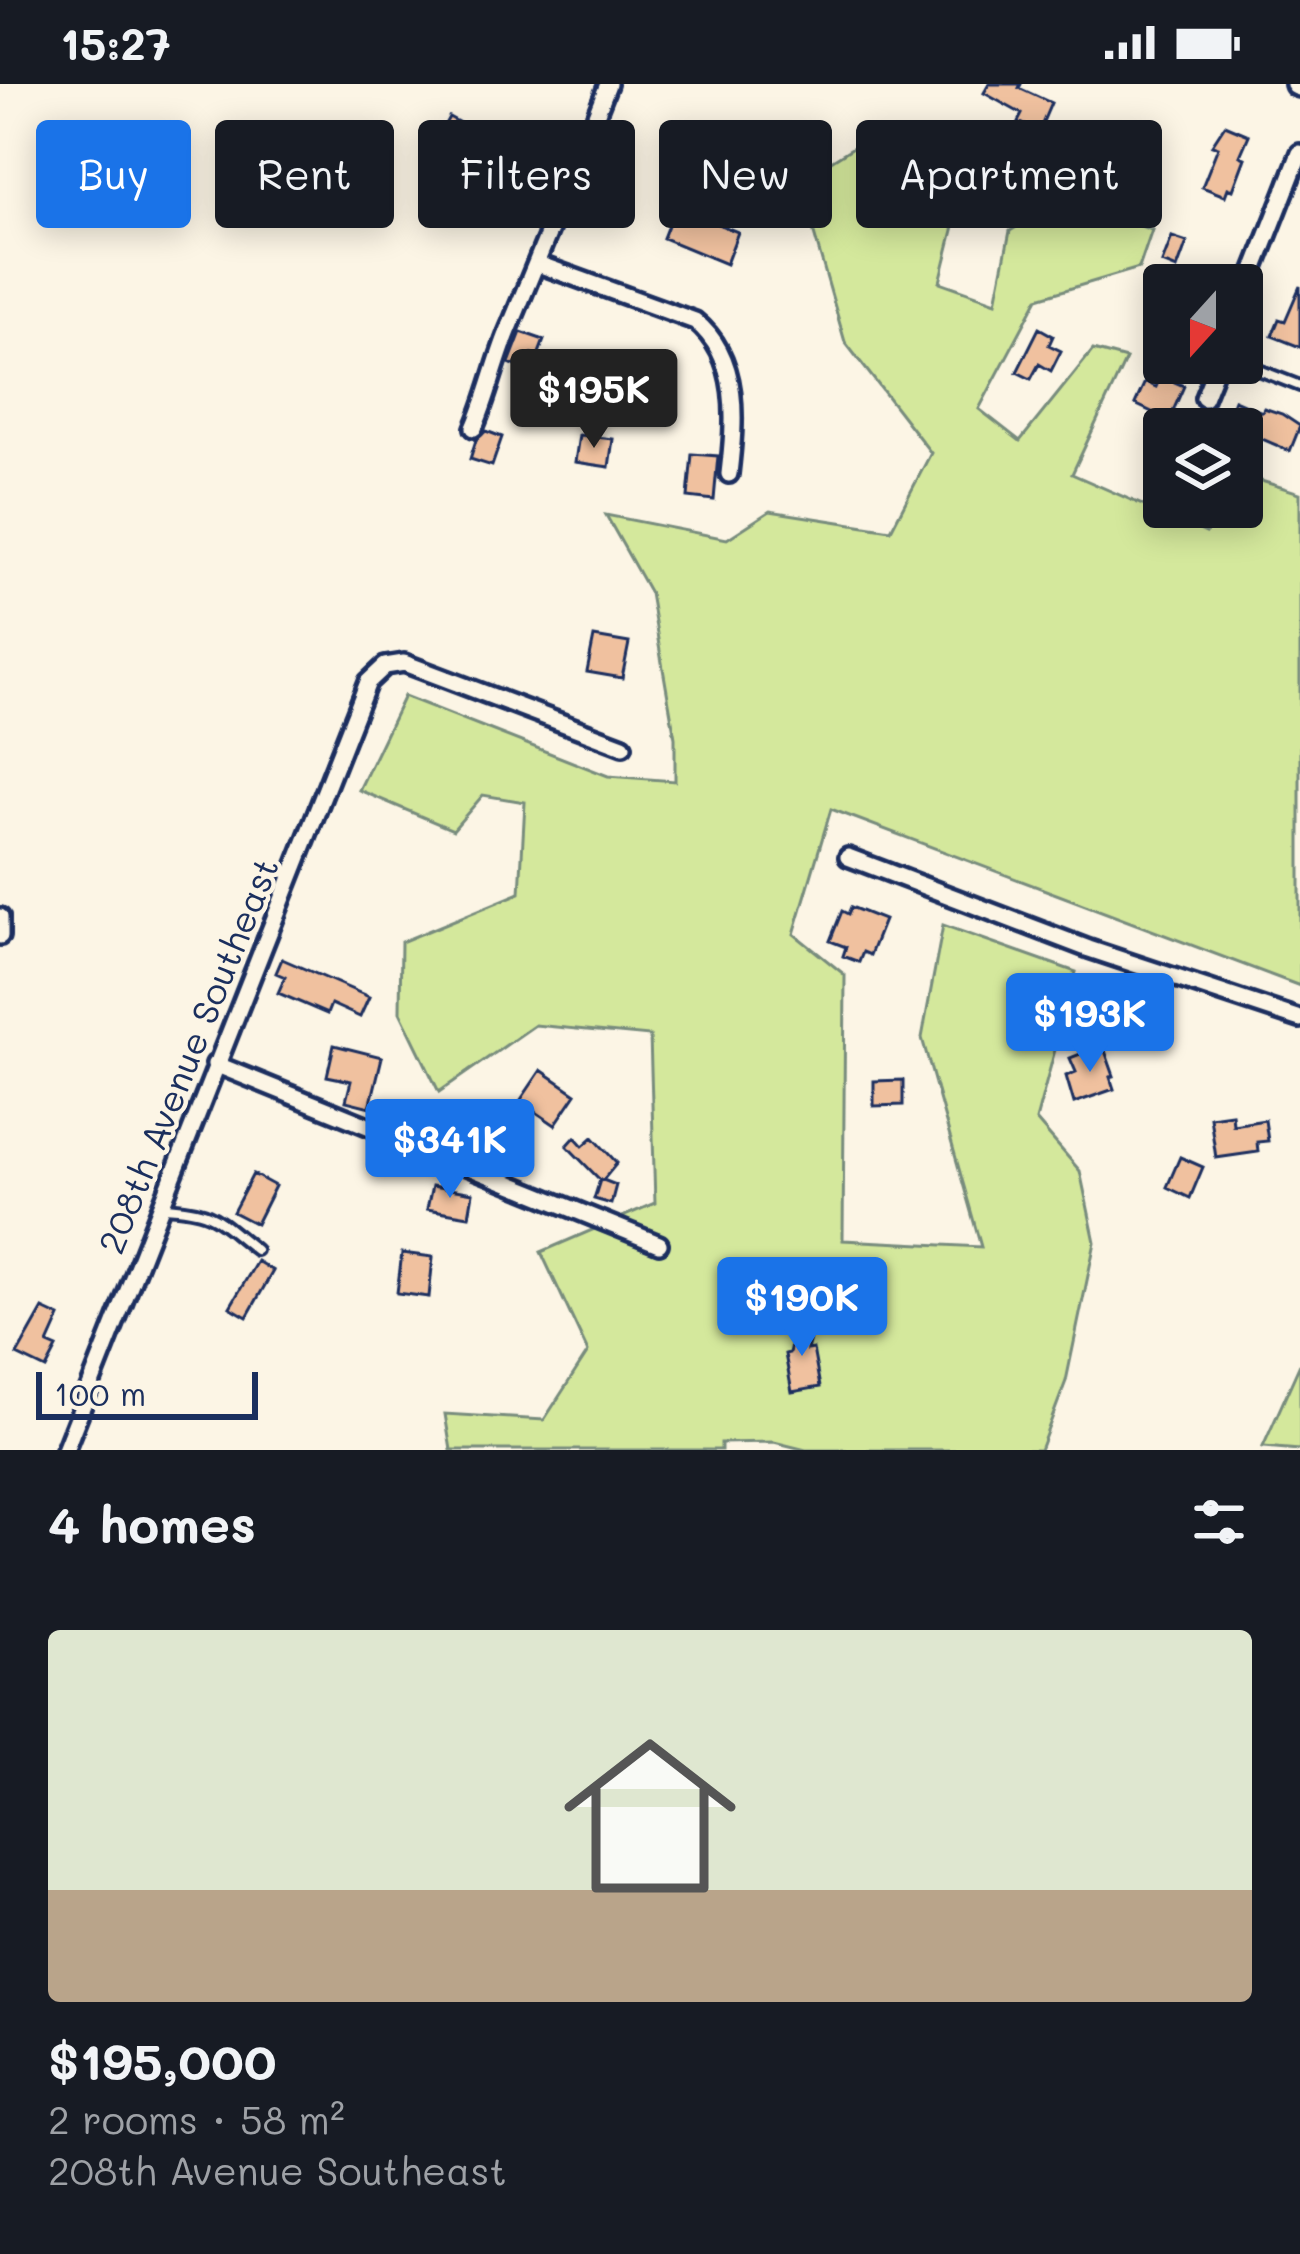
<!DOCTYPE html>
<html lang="en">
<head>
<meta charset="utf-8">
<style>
  body { margin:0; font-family:Mali,sans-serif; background:#20242c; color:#f1f3f6; height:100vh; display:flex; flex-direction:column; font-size:45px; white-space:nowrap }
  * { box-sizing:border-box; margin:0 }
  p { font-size:39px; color:#9ea1a6 }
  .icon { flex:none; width:66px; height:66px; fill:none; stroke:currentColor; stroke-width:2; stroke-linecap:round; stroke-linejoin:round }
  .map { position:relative; height:1366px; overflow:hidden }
  .details { display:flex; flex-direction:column; background:#171b24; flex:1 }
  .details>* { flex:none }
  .guide { position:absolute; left:36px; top:36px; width:1230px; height:108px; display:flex; gap:24px }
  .needle { width:78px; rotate:201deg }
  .controls { position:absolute; left:1143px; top:180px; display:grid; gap:24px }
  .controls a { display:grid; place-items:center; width:120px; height:120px; border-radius:12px; background:#171b24; box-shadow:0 6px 30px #0003; font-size:60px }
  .scale { position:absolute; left:36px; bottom:30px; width:222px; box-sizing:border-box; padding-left:12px; border:6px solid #1b2f5e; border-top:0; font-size:33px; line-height:42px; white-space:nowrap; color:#1b2f5e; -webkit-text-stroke:9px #fcf5e5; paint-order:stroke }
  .price { position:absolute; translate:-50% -102px; padding:0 27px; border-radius:12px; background:#1a73e8; color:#fff; font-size:39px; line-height:78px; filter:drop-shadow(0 3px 6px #0008) }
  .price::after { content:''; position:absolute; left:50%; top:72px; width:36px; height:27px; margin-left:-18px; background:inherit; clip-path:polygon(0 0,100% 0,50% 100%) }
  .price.current { background:#222; color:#fff }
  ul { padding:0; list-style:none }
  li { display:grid; align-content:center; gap:24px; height:636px; padding:0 48px }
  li+li { border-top:3px solid #363941 }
  li span { display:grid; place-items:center; height:372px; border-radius:12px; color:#555 }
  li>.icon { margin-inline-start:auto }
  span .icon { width:216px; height:216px; fill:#fffc; stroke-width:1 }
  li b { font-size:51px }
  h2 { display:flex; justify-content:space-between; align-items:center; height:144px; padding:0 48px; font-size:51px }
  .chip { padding:0 42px; border-radius:12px; background:#171b24; box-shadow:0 6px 30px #0003; font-size:42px; line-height:108px }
  .chip.current { background:#1a73e8; color:#fff }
  .status { display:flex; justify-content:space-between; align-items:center; height:84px; padding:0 60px; background:#171b24; direction:ltr }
  .status svg { height:33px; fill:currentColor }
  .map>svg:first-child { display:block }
  .green { fill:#d4e89c; stroke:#788c7d; stroke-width:3 }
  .building { fill:#f0c19f; stroke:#1b2f5e; stroke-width:3 }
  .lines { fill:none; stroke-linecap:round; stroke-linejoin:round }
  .service-casing { stroke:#1b2f5e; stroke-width:16 }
  .minor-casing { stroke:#1b2f5e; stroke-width:24 }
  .secondary-casing { stroke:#1b2f5e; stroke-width:30 }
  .service { stroke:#fcf5e5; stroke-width:8 }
  .minor { stroke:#fcf5e5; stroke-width:15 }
  .secondary { stroke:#fcf5e5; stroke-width:21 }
  .labels { text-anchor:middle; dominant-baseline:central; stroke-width:9; stroke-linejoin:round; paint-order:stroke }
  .street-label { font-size:36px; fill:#1b2f5e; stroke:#fcf5e5 }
</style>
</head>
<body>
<div class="status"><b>15:27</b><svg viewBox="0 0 49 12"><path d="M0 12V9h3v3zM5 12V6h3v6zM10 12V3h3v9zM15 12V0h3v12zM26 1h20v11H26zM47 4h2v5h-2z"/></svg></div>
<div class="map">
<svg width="1300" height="1366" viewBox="0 0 1300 1366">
  <rect width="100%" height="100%" fill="#fcf5e5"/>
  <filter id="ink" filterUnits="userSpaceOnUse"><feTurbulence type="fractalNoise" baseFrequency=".00833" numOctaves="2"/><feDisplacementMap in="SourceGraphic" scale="24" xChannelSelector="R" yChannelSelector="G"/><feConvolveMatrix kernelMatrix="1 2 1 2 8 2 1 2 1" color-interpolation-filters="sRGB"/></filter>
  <g filter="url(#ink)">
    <path class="green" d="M863,57L891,139L954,142L940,198L996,218L1010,147L1063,115L1152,146L1139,184L1038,214L979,325L1020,357L1093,266L1126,275L1072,390L1206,449L1218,423H1242V391L1300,409V902L831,725L794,850L845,891L843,1156L981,1163L922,954L943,841L1076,888L1036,1036L1080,1087L1095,1158L1066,1297L1040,1366H806L774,1358L721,1359V1366H451L445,1330L544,1336L588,1268L541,1168L655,1119L650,952L535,941L439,1008L400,928L401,858L520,809L525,718L483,711L453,746L359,706L404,612L608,692L675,697V654L650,509L606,431L727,455L770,427L891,446L931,369L845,258L799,97Z
      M1300,1280V1366L1263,1363Z"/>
    <path class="building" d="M989,0H1021L1019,4L1051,19L1039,47L1018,38L1022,30L984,9Z
      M449,33L478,49L453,94L424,78Z
      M1225,41L1249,51L1240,72L1245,74L1233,106L1228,104L1225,112L1202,103L1218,63L1212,61Z
      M1015,60L1016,69L1030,67L1033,95L991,101L987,64Z
      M675,123L738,148L726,180L663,154Z
      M1172,153L1187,158L1177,185L1162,179Z
      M1300,202V263L1272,252L1279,235L1285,237Z
      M1039,244L1053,252L1049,261L1061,267L1051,287L1039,280L1031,295L1017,288Z
      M521,248L544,256L538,272L532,270L526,286L509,279Z
      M1161,292L1184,302L1169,336L1135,320L1145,298L1156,303Z
      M1234,316L1262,328L1264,324L1282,330L1300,342L1290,367L1225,339Z
      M486,347L502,353L492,382L470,375L476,356Z
      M579,351L613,355L609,383L575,378Z
      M692,370L718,372L714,416L688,413Z
      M594,553L629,559L622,594L587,588Z
      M851,823L884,836L870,871L863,868L859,878L843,872L846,863L830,857L842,827L848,830Z
      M282,875L369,913L360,933L331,920L327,930L278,909L285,893L276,889Z
      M334,961L382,973L370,1023L346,1017L351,997L327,992Z
      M1103,961L1114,992L1110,993L1114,1005L1074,1019L1066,992L1076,988L1070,974Z
      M541,986L576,1010L555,1041L520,1017Z
      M903,996V1021L874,1022V997Z
      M1232,1030L1233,1041L1265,1036L1268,1057L1257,1058L1258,1068L1216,1074L1210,1033Z
      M575,1053L583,1062L593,1053L617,1079L603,1096L616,1101L611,1120L594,1115L600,1096L567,1062Z
      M1180,1073L1203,1083L1190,1114L1167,1103Z
      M253,1090L275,1102L256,1140L233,1128Z
      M432,1102L473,1109L469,1132L427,1125Z
      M402,1169L433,1173L429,1213L397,1209Z
      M257,1177L273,1187L247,1233L230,1223Z
      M43,1225L60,1233L48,1260L57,1264L46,1285L17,1271Z
      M797,1235L814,1239L807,1266L813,1265L820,1303L792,1308L785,1270L789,1269Z"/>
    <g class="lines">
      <defs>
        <path id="service" d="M1241,279L1300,302
          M164,1123C216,1126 216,1135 256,1166"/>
        <path id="minor" d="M538,180L695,237C741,274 735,337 729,390
          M1242,217L1300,69
          M1204,314L1218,279
          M474,344C489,310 496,274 511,240C544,160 577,81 608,0
          M848,773L1089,865L1300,935
          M0,833V852
          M215,980L659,1160
          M65,1366L368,598L385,582L404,579L623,662"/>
        <path id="secondary" d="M1297,0L1300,1"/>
      </defs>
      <use href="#service" class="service-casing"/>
      <use href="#minor" class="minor-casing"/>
      <use href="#secondary" class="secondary-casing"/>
      <use href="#service" class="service"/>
      <use href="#minor" class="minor"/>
      <use href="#secondary" class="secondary"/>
    </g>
  </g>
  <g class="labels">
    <g class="street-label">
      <text transform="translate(187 971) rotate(-68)">208th Avenue Southeast</text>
    </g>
  </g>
</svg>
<div class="controls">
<a><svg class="needle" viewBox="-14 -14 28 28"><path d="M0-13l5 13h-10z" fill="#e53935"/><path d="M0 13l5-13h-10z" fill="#9ea1a6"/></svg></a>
<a><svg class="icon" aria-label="layers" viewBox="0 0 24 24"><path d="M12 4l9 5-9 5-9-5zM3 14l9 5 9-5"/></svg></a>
</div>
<div class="scale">100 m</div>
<b class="price current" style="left:594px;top:367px">$195K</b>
<b class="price" style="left:1090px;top:991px">$193K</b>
<b class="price" style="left:450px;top:1117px">$341K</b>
<b class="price" style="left:802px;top:1275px">$190K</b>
<div class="guide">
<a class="chip current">Buy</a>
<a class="chip">Rent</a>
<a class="chip">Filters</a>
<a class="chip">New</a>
<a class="chip">Apartment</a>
</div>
</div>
<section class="details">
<h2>4 homes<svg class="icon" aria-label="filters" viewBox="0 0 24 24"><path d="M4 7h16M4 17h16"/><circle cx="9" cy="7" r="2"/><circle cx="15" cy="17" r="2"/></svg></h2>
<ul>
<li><span style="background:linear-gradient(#dfe7d0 70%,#b9a48a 0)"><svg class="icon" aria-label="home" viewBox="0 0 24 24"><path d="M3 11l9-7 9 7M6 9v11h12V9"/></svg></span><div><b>$195,000</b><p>2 rooms · 58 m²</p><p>208th Avenue Southeast</p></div></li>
</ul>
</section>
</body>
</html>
